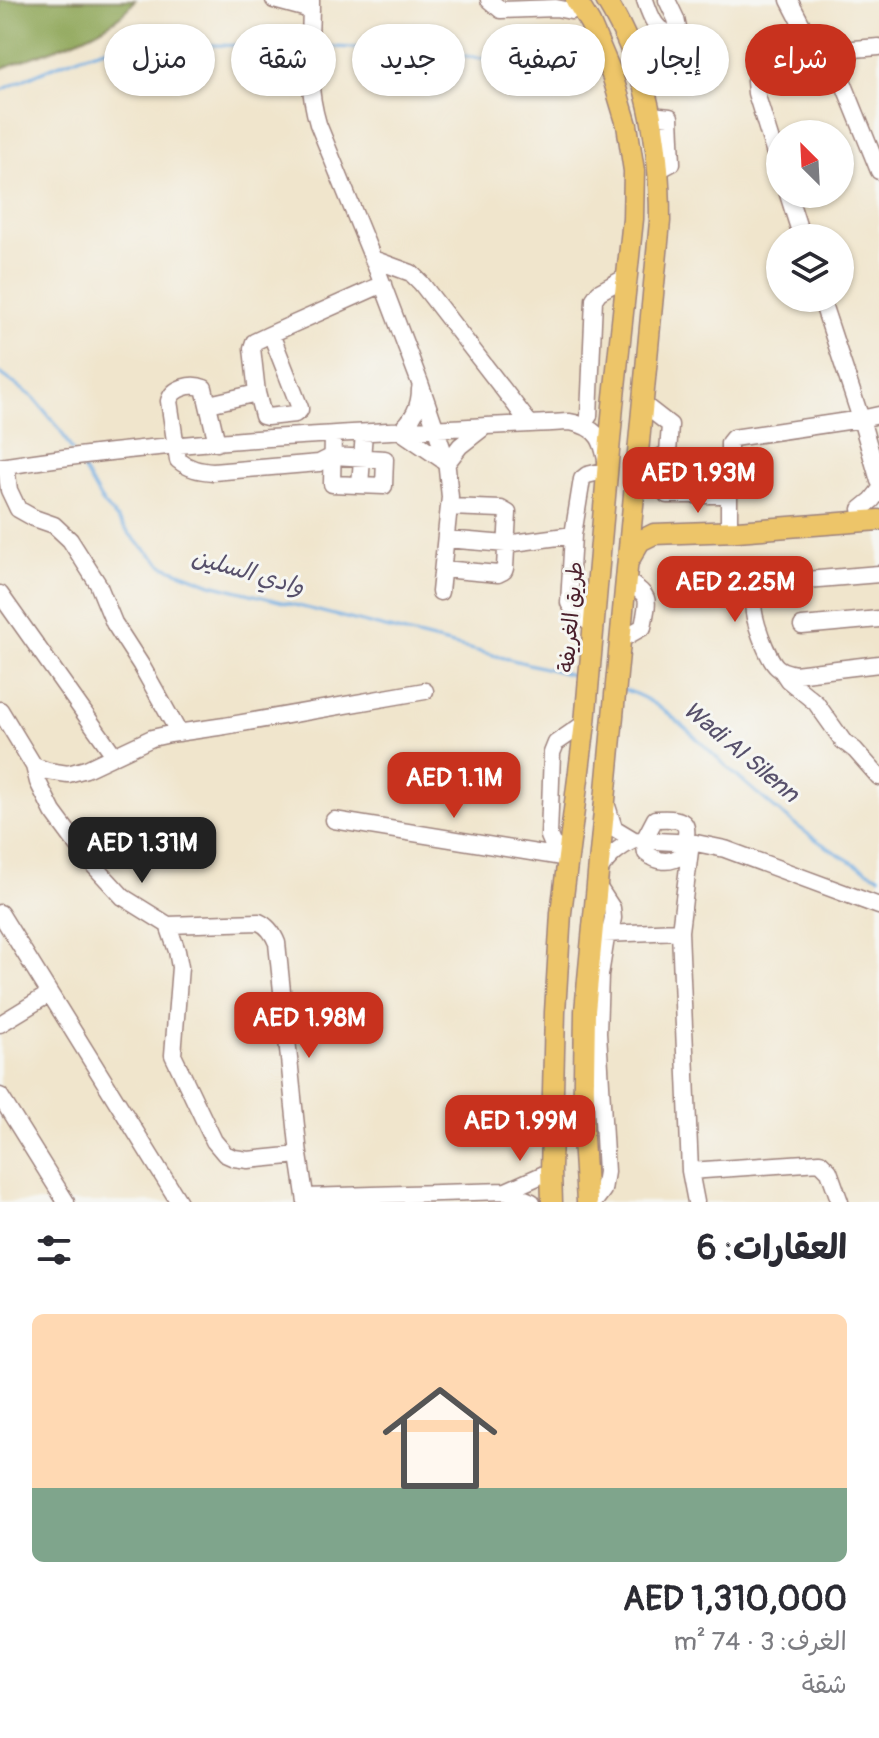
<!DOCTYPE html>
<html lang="ar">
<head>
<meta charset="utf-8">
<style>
  body { margin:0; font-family:Pangolin,"Playpen Sans Arabic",sans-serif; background:#f7f7f7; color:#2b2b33; direction:rtl; height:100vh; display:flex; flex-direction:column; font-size:30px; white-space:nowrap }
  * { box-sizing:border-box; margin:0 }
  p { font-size:26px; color:#7c7c81 }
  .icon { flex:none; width:44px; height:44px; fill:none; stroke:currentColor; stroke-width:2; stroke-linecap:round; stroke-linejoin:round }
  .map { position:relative; height:1202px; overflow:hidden; direction:ltr }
  .side { display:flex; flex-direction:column; background:#fff; flex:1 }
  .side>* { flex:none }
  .hud { position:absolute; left:24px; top:24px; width:832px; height:72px; direction:rtl; display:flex; gap:16px }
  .needle { width:52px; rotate:336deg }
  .controls { position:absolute; left:766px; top:120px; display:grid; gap:16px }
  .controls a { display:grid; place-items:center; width:88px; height:88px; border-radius:50%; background:#fff; box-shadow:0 2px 6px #0004; font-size:40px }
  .price { position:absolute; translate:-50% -68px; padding:0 18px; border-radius:16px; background:#c8321e; color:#fff; font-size:26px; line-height:52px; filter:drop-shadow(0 2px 4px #0008) }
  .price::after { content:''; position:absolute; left:50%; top:48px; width:24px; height:18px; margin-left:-12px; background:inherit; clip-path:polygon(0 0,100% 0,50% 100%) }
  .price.active { background:#222; color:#fff }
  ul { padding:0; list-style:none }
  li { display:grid; align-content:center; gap:16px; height:424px; padding:0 32px }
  li span { display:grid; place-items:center; height:248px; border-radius:12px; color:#555 }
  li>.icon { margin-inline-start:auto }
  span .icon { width:144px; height:144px; fill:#fffc; stroke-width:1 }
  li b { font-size:34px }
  h2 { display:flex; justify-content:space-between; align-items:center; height:96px; padding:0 32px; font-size:34px }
  .pill { padding:0 28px; border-radius:36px; background:#fff; box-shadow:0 2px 6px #0004; font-size:28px; line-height:72px }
  .pill.active { background:#c8321e; color:#fff }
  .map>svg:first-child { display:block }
  .forest { fill:#8ca454; stroke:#6b6240; stroke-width:2 }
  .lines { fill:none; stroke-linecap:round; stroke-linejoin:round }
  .stream { stroke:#70ace1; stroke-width:3 }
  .minor-casing { stroke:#9d827c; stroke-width:19 }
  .major-casing { stroke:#9d827c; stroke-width:23 }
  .minor { stroke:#fff; stroke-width:16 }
  .major { stroke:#edc569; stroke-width:20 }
  .labels { text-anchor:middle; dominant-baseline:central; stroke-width:6; stroke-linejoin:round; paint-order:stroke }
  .street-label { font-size:22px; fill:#4a1f2b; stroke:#f6f6f2 }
  .water-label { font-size:24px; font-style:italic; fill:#57506b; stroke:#f6f6f2 }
</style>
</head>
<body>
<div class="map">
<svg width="879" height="1202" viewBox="0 0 879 1202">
  <rect width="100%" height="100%" fill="#f6f6f2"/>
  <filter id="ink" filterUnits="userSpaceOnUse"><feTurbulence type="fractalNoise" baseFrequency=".0125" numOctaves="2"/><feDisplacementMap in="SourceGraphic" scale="16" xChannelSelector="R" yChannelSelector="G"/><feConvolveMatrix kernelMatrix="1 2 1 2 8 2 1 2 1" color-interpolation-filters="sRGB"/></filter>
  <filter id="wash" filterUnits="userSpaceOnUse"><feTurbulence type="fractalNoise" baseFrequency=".006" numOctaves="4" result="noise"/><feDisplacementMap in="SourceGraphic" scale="32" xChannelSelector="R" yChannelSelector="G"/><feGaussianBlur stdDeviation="1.8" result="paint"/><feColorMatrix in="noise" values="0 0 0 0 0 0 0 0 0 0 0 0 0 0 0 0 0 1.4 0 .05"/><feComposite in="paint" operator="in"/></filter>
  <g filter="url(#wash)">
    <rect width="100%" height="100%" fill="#f0e5cc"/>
    <path class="forest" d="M0,0H135C113,35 38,53 0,69Z"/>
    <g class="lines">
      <path class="stream" d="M316,46L431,52L591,71
        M0,91C40,71 80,54 124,44L304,46
        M0,373L34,398L59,428L72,450
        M80,464L101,500L134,539L164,566L211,584L580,677
        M622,689C662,700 695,738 725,765C771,807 822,850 879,876"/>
    </g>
  </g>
  <g filter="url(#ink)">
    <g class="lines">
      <defs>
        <path id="minor" d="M274,0L311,10
          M311,0C311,44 305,80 318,124L373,259L420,383L446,459L450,497L440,592
          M489,0L501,10L556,8L571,11
          M645,0C650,15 657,37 675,32L678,28L676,19L667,0
          M789,0L816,52L833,64L843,82L879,171
          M651,115L670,117L672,163L659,170
          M780,170L756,93L755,81L758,74L765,68L816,52L879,47
          M788,194L802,238
          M373,259L411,273L421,283L530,424
          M821,298L861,419L879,481
          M271,334L300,408V410L295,414L267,417L263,416L257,393L252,348L254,342L271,334L383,284
          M420,389C420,407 413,419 400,431L447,463L460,446L483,428
          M209,404L257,393
          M589,416L594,299L599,292L628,276
          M217,443L204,388C192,383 173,387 169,401L178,460C189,469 199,471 213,472L319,463L333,456L385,459L384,486L332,484L333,435
          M6,466L9,490L18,509L34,518L54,525L70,540L98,584L114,623L141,665L179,733
          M0,467C188,437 380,432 570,422C601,428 603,442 608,470L587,475L582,479L573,535L569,603L573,609L594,627
          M637,469L668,453L670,425L643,404
          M360,485L364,433
          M667,495H728
          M861,509L872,500L879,491
          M729,521V443L733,438L861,419L879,415
          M446,539L506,544L573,535
          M443,569L498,574L504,571L505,568L508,513L501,509L449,507
          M879,574L770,583C763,588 756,594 754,602C750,614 768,659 777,667C782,672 788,672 795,674L879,664
          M0,594L114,755
          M802,626L879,619
          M620,640L643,627C649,594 651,599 625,579
          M782,671L788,680L816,703L843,741L855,750L879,777
          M0,710L34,766L38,782L53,812L87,858L123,897L168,925L259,922C268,926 273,933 277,943L299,1155L306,1202
          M34,766L48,771L68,774L86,769L152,738L170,734L225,726L425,691
          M607,806L614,828L634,840L696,843L725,849L879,906
          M655,819C690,817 690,823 682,855C670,864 657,862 646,853L644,840Z
          M334,820L568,858
          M691,843L680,931L690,1171L696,1202
          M568,858L552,843L549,836L552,753L556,743L585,723
          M599,871C609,856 618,848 634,840
          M0,913L179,1202
          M168,925L177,951L180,967L173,1055L214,1141L225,1154L234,1158L248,1160L299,1155
          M603,934L680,931
          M0,1024L49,994
          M0,1096L66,1202
          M690,1171L820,1162L829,1171L840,1202
          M506,1191L532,1202
          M306,1197L506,1191L551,1171
          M594,1202L603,1190L606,1172L598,1033L600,975L606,938L610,932L613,918L612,908L597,885"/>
        <path id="major" d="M629,560L640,541L654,534L737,531L879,520
          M552,1202L551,1171L555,1012L561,913L585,723L613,406L633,219L634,171L627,125L612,75L590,23L576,0
          M587,1202L583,1139L585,1011L660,221C660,142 648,69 606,0"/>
      </defs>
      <use href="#minor" class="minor-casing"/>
      <use href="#major" class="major-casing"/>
      <use href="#minor" class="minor"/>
      <use href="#major" class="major"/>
    </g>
  </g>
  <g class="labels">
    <g class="street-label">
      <text transform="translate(571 617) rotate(-85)">طريق الغريفة</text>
    </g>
    <g class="water-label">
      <text transform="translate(248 572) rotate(16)">وادي السلين</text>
      <text transform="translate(741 752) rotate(40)">Wadi Al Silenn</text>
    </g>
  </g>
</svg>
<div class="controls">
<a><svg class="needle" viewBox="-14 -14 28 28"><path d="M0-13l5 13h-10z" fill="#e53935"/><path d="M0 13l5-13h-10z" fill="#7c7c81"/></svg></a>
<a><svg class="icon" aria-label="layers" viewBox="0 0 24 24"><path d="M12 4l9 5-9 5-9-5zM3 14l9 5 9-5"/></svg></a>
</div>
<b class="price" style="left:698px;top:515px">AED 1.93M</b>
<b class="price" style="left:735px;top:624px">AED 2.25M</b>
<b class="price" style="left:454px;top:820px">AED 1.1M</b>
<b class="price active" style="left:142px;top:885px">AED 1.31M</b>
<b class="price" style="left:309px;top:1060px">AED 1.98M</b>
<b class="price" style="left:520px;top:1163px">AED 1.99M</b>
<div class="hud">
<a class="pill active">شراء</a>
<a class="pill">إيجار</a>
<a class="pill">تصفية</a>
<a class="pill">جديد</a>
<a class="pill">شقة</a>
<a class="pill">منزل</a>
</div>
</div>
<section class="side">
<h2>العقارات: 6<svg class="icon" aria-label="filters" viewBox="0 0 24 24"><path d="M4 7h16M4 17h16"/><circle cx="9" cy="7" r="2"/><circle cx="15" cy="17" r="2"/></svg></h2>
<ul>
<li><span style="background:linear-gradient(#ffd9b3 70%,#7fa58c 0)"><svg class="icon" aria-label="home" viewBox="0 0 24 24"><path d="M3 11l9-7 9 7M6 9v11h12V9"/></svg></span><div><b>AED 1,310,000</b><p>الغرف: 3 · 74 m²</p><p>شقة</p></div></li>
</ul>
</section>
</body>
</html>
